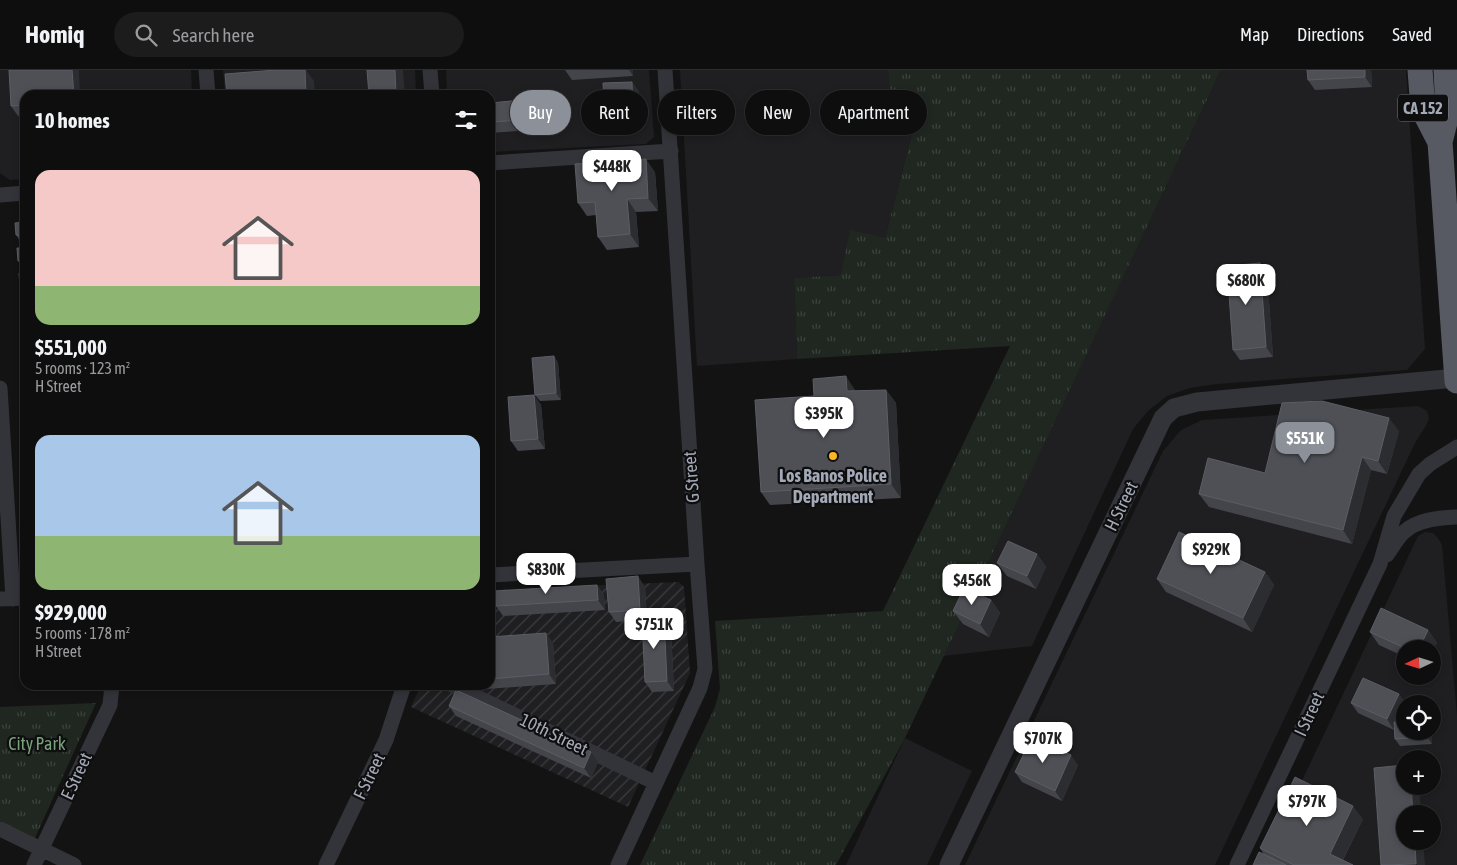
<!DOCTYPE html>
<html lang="en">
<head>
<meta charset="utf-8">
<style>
  body { margin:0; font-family:"Asap Condensed",sans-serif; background:#1c1c1d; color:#f1f3f6; height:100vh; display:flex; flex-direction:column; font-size:19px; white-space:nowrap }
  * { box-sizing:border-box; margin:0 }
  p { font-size:16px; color:#9b9c9e }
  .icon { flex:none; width:28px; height:28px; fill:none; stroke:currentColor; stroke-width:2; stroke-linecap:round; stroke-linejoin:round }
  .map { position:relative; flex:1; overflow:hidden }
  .drawer { position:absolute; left:20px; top:20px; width:475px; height:600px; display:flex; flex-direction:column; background:#0e0e0f; border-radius:15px; box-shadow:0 2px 8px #0003,0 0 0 1px #2e2e2f }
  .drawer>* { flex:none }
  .guide { position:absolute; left:510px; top:20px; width:475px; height:45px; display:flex; gap:10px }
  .needle { width:32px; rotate:266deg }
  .tools { position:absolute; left:1396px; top:570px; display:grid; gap:10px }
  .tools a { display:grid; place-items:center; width:45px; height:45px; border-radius:50%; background:#0e0e0f; box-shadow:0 2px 8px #0003,0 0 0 1px #2e2e2f; font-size:25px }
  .price { position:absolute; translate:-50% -42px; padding:0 11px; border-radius:10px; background:#fff; color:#222; font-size:16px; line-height:32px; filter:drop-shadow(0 1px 2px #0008) }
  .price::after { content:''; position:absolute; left:50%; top:30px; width:15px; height:11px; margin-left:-8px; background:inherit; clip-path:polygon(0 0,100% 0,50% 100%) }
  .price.current { background:#8c9099; color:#fff }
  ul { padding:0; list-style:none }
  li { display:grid; align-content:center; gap:10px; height:265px; padding:0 15px }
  li span { display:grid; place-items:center; height:155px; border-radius:15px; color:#555 }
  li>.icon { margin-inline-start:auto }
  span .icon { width:90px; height:90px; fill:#fffc; stroke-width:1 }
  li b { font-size:21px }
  h2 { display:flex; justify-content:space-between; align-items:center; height:60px; padding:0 15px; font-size:21px }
  .chip { padding:0 18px; border-radius:22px; background:#0e0e0f; box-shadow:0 2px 8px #0003,0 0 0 1px #2e2e2f; font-size:18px; line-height:45px }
  .chip.current { background:#8c9099; color:#fff }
  header { display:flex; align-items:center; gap:30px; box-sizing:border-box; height:70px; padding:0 25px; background:#0e0e0f; border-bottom:1px solid #2e2e2f }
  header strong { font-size:24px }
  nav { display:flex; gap:28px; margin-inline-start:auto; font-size:18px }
  .search { width:350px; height:45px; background:#1c1c1d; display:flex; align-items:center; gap:12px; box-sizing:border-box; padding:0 18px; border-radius:28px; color:#9b9c9e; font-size:19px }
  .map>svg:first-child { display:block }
  .built { fill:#1f1f22; fill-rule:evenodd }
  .industrial { fill:url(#industrial-furrows) }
  .grass { fill:url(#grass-tufts) }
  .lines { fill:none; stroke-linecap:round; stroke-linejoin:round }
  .minor { stroke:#33343a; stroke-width:15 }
  .tertiary { stroke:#33343a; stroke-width:19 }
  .trunk { stroke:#575a62; stroke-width:25 }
  .wall { fill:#43454a }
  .shaded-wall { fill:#2c2d30 }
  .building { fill:#4e5056; stroke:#5b5e65 }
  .poi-dot { fill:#fbb624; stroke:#0e0e0f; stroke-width:2 }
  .labels { text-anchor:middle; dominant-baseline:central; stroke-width:4.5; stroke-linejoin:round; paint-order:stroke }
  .shield { fill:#0e0e0f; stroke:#767a84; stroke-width:1 }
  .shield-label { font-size:16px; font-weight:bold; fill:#a3a9b6 }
  .poi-label { font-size:18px; font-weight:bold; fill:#a3a9b6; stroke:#0e0e0f }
  .street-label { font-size:18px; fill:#a3a9b6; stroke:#0e0e0f }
  .park-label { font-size:18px; fill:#79a27c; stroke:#0e0e0f }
</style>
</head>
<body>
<header>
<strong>Homiq</strong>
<div class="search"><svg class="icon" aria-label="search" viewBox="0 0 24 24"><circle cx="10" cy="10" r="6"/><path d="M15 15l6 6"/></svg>Search here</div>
<nav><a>Map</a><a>Directions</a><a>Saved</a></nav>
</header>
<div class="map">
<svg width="1457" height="795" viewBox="0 0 1457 795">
  <defs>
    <pattern id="industrial-furrows" width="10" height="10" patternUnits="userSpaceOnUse" patternTransform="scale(1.25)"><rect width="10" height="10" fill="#1f1f22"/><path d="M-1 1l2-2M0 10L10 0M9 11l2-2" fill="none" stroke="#3c3d40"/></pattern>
    <pattern id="grass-tufts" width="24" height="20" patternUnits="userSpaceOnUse" patternTransform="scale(1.25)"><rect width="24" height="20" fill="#1f2720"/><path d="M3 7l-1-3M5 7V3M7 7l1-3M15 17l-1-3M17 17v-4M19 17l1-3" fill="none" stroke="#3c443e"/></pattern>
  </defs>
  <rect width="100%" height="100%" fill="#131314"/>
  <path class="built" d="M0,0H191L192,25H25V109L10,110L0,103Z
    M223,0H415L416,25H225Z
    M446,0H649L654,67L646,74L490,82V25H447Z
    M680,0H888L891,41L916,48L885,168L841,205L794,208L797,289L697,296Z
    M1221,0H1406L1425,279L1407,300L1217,314L1190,318L1167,326L1148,341L1133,359L1032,576L943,586Z
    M1418,336L1427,341L1429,348L1427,354L1415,373L1215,795H965L1163,381L1181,360L1202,350Z
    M1425,462L1433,463L1438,468L1442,475L1457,645V795H1262L1418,466ZM1405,579H1432V606H1405ZM1405,634H1432V661H1405ZM1405,689H1432V716H1405ZM1405,744H1432V771H1405Z
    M905,668L972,701L927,795H846Z"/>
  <path class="industrial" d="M679,512L684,517L690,603L628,737L411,637L421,615H490V520Z"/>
  <path class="grass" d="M888,0H1221L905,668L836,795H640L715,637L720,619L715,551L883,541L1010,276L797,289L794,208L841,205L850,160L885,168L916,48L891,41Z
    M96,633L35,768L0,751V637Z"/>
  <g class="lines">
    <path class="minor" d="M206,0L208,25
      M430,0L432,25
      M490,93L671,81
      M0,125L25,123
      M0,318L13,529
      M1387,485C1392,478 1397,468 1404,462C1418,449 1439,448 1457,447
      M490,505L697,494
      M0,529L25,528
      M452,615L656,713
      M0,759L74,795
      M34,795L110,635L112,615
      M326,795L386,670L404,615
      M618,795L700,618L705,599L697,494L665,0
      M1237,795L1380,494L1394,446L1419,404L1430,394L1457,377"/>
    <path class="tertiary" d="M949,795L1163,348L1174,338L1197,332L1457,308"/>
    <path class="trunk" d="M1420,0L1423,39L1440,72
      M1446,0L1448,40L1440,72L1457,311"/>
  </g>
  <path class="wall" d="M9,0H78L79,2L25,25V45L18,46L11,36Z
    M565,0H633V6L572,10Z
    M1371,0L1372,17L1315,20L1308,10Z
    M632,12L639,22L640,60L612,61L605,51Z
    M490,33L529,40L531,60L490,63Z
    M655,102L658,141L636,142L639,177L607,180L598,167L596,145L587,146L578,133Z
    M25,152V223L20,216L22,203L21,195L18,191L20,178L19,169L16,165Z
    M1267,203L1273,287L1240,290L1233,280Z
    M554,286L558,293L561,330L540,331L535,325Z
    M855,320V321L886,320L896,333L901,428L770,435L761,422Z
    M534,325L541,335L545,379L518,381L511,371Z
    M1399,361L1387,404L1371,400L1352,474L1209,437L1199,424Z
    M1037,484L1046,497L1036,519L1007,506L997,493Z
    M1265,502L1274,515L1252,562L1166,522L1157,509Z
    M597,515L604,525L605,540L503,546L496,536Z
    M645,517L647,549L671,559L674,621L652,622L645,612L642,550L616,552L609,542Z
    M991,530L1000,543L989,567L963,554L953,541Z
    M1428,560L1437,573L1432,579H1405V587L1379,575L1370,562Z
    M490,567L553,573L556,614L487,619L484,615H490Z
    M1399,624L1405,634V636L1398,652L1405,661H1432V674L1400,676L1395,669L1394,660L1358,643L1351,633Z
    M449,636L598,692L591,708L456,646Z
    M1078,695L1062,731L1022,712L1015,702Z
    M1363,749L1343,790L1353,795H1253L1264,785L1260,778Z"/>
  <path class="shaded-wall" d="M72,0H78L79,2L80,25H74Z
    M305,0H306L314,11L315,25H306Z
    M395,0H403L405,25H396Z
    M629,0H633V6Z
    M1365,0H1371L1372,17L1365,7Z
    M632,12L639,22L640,60L633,50Z
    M522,30L529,40L531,60L524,50Z
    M646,89L655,102L658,141L648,128Z
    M627,129L636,142L639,177L630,164Z
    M1260,193L1267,203L1273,287L1266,277Z
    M554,286L558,293L561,330L556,323Z
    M846,306L855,320L856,334L847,321Z
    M886,320L896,333L901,428L891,414Z
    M534,325L541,335L545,379L538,369Z
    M1389,348L1399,361L1387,404L1378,391Z
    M1362,387L1371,400L1352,474L1343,460Z
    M1037,484L1046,497L1036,519L1027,506Z
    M1265,502L1274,515L1252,562L1243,548Z
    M638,506L645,517L647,550L640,540Z
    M597,515L604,525L605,540L598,530Z
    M991,530L1000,543L989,567L980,554Z
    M664,549L671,559L674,621L667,611Z
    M1428,560L1437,573L1432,583V579H1419Z
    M546,563L553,573L556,614L549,604Z
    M1399,624L1405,634V636L1394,660L1387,649Z
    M1427,661H1432V674L1427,667Z
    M591,682L598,692L591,708L584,698Z
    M1071,685L1078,695L1062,731L1055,721Z
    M1411,716H1419L1421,744H1413Z
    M1353,736L1363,749L1340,795L1330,784Z
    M1415,771H1423L1425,795H1417L1416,794Z"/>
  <path class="building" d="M9,0H72L74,25H25V35L11,36Z
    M276,0H305L306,25H227L225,4Z
    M367,0H395L396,25H369Z
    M1307,0H1365V7L1308,10Z
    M632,12L633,50L605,51L603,13Z
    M522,30L524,50L490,52V33Z
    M646,89L648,128L627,129L630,164L598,167L595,132L578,133L575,94Z
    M25,152V216H20L19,203H22L21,190L18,191L17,178H20L19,165H16L15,153Z
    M1260,193L1266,277L1233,280L1227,196Z
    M554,286L556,323L535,325L532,288Z
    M846,306L847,321L886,320L891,414L761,422L755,330L814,326L813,309Z
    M534,325L538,369L511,371L508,327Z
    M1322,331L1389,348L1378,391L1362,387L1343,460L1199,424L1208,388L1265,403L1282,333Z
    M1179,462L1265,502L1243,548L1157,509Z
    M1008,471L1037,484L1027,506L997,493Z
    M638,506L640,540L609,542L606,509Z
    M597,515L598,530L496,536L495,521Z
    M964,518L991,530L980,554L953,541Z
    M1381,538L1428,560L1419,579H1407L1370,562Z
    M664,549L667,611L645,612L642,550Z
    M546,563L549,604L490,609V567Z
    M1363,608L1399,624L1387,649L1351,633Z
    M456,620L591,682L584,698L449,636Z
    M1405,651V661H1427V667L1395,669L1394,652Z
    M1032,667L1071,685L1055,721L1015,702Z
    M1405,695V716H1411L1413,744H1405V771H1415L1416,794L1381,795L1374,698Z
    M1295,707L1353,736L1330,784L1353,795H1294L1260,778Z
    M1259,782L1286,795H1253Z"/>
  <circle class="poi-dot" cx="833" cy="386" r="5"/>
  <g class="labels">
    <rect class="shield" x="1398" y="24.5" width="50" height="27" rx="4"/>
    <g class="shield-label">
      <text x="1423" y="38">CA 152</text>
    </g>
    <g class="poi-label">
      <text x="833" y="405">Los Banos Police<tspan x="833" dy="21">Department</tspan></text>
    </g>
    <g class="street-label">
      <text transform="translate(691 407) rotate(-94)">G Street</text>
      <text transform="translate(1121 436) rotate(-64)">H Street</text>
      <text transform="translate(1309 644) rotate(-65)">I Street</text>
      <text transform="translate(554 664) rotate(26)">10th Street</text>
      <text transform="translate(76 706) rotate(-65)">E Street</text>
      <text transform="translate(369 706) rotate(-64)">F Street</text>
    </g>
    <g class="park-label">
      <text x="37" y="673">City Park</text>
    </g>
  </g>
</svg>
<div class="tools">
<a><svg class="needle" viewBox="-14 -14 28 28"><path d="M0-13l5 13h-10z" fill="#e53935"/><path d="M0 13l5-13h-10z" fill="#9b9c9e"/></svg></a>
<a><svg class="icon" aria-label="locate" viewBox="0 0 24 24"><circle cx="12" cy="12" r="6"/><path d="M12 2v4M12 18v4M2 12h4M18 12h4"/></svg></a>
<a>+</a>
<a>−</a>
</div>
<b class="price" style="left:612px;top:122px">$448K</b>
<b class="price" style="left:1246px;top:236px">$680K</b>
<b class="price" style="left:824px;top:369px">$395K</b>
<b class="price current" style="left:1305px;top:394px">$551K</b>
<b class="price" style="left:1211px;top:505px">$929K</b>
<b class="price" style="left:546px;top:525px">$830K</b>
<b class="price" style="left:972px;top:536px">$456K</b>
<b class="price" style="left:654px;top:580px">$751K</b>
<b class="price" style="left:1043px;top:694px">$707K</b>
<b class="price" style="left:1307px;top:757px">$797K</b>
<div class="guide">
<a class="chip current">Buy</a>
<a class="chip">Rent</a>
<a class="chip">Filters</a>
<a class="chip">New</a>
<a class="chip">Apartment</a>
</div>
<section class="drawer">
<h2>10 homes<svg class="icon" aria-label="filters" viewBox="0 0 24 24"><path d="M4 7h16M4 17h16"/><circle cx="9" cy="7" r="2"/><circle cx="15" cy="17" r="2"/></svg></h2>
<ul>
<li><span style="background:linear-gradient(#f6c9c9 75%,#8fb573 0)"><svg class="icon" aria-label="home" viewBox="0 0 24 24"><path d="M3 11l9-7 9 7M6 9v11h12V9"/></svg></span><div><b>$551,000</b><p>5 rooms · 123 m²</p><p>H Street</p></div></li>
<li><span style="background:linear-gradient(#a9c7e8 65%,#8fb573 0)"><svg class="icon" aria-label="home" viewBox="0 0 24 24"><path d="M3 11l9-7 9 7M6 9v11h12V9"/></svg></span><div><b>$929,000</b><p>5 rooms · 178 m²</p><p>H Street</p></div></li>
</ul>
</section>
</div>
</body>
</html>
